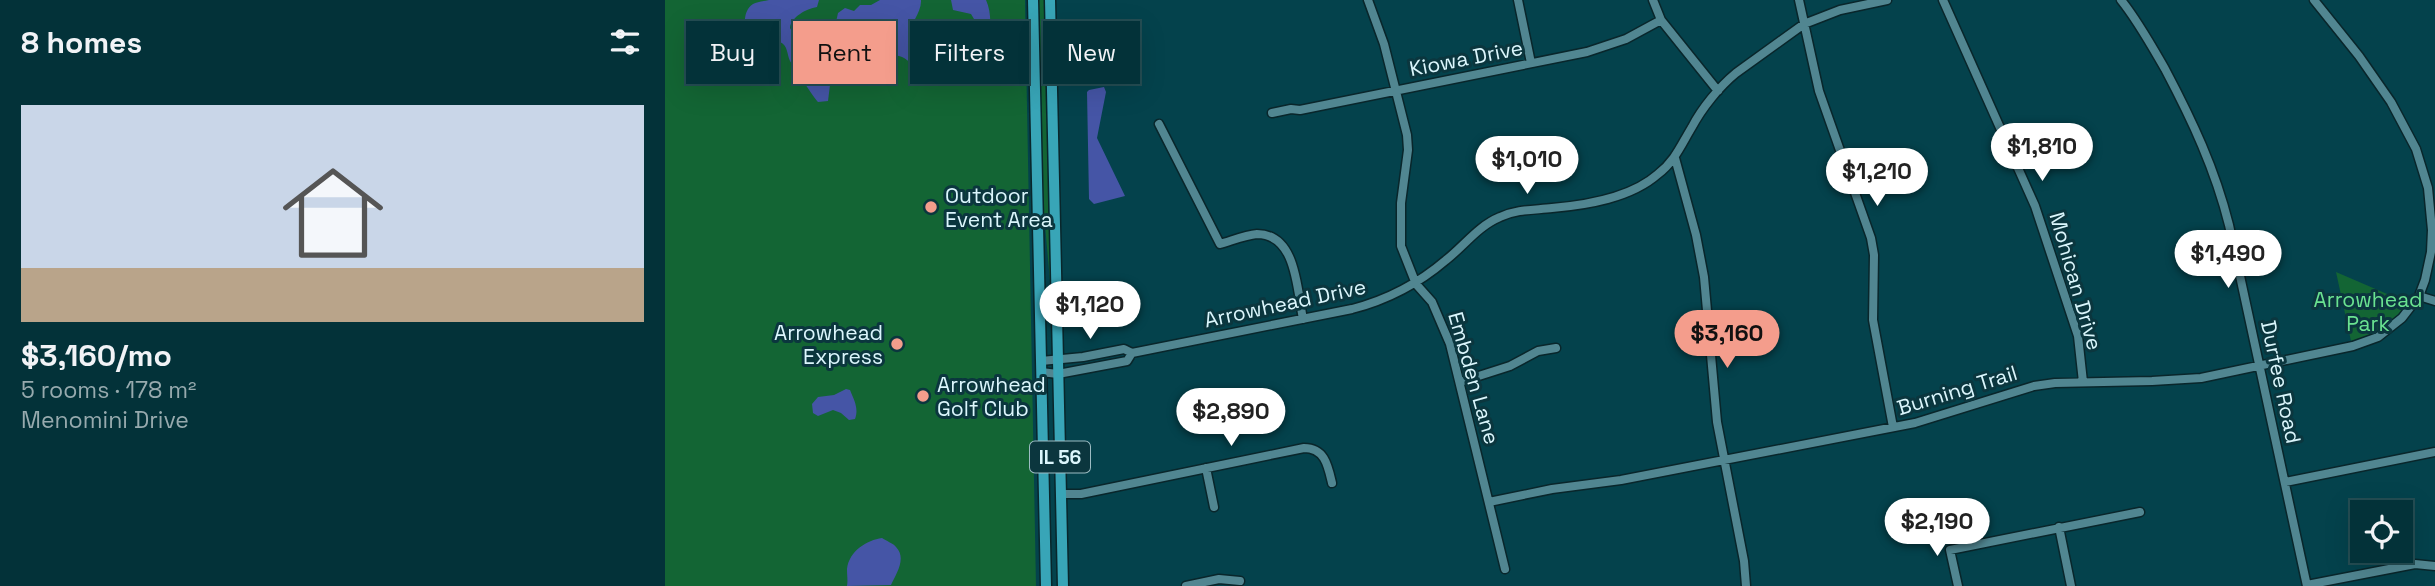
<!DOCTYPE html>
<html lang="en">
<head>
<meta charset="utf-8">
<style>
  body { margin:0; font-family:"Space Grotesk",sans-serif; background:#0d3a41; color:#f1f3f6; height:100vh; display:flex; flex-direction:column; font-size:26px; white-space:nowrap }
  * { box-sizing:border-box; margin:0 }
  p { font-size:23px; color:#97aaae }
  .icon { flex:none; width:38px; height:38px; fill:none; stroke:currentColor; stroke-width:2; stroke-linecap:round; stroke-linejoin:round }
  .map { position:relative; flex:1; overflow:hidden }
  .drawer { display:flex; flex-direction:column; background:#033239; width:665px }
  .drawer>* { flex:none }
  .hud { position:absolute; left:21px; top:21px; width:665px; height:63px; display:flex; gap:14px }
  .tools { position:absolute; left:1685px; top:500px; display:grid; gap:14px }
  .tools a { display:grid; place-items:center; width:63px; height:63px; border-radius:0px; background:#033239; box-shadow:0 7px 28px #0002,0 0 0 2px #244d53; font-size:35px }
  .price { position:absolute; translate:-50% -60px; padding:0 16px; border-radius:24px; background:#fff; color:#222; font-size:23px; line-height:46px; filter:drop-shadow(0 2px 4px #0008) }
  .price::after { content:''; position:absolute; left:50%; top:42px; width:21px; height:16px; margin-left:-10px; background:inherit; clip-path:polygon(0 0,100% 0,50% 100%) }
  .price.active { background:#f49d8c; color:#111 }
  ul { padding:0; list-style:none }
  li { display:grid; align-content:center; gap:14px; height:371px; padding:0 21px }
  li+li { border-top:2px solid #244d53 }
  li span { display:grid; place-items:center; height:217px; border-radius:0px; color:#555 }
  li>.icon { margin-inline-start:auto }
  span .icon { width:126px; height:126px; fill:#fffc; stroke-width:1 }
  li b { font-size:30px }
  h2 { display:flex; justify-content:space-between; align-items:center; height:84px; padding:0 21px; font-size:30px }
  .chip { padding:0 24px; border-radius:0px; background:#033239; box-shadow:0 7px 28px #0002,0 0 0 2px #244d53; font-size:24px; line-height:63px }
  .chip.active { background:#f49d8c; color:#111 }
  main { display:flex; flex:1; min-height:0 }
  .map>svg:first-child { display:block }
  .green { fill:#136534 }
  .water { fill:#4555a6 }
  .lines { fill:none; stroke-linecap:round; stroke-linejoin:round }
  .minor-casing { stroke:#09262b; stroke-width:11 }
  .major-casing { stroke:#09262b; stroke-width:13 }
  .minor { stroke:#518691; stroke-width:8 }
  .major { stroke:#38a5b7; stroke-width:10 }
  .poi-dot { fill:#f49d8c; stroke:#0b363e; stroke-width:2.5 }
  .labels { text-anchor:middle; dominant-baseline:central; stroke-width:6; stroke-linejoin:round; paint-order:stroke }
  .shield { fill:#0b363e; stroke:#9dbcc3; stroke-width:2 }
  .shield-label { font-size:19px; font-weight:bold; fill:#dbf6fc }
  .street-label { font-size:21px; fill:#dbf6fc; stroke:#0b363e }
  .poi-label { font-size:21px; fill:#dbf6fc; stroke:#0b363e; text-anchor:start }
  .park-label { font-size:21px; fill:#6ae391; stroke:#0b363e }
</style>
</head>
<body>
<main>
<section class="drawer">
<h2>8 homes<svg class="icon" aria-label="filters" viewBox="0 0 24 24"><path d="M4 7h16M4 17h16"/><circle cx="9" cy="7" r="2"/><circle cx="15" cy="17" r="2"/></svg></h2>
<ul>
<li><span style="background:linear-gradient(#c9d6e8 75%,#b9a48a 0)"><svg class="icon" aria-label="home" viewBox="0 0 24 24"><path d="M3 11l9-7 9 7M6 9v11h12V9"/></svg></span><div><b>$3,160/mo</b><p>5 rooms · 178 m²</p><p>Menomini Drive</p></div></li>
</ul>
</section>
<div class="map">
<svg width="1770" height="586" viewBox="0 0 1770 586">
  <rect width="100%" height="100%" fill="#04424c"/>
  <path class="green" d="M0,0H360L371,586H0Z
    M372,0H381L387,281H385L376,181Z
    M1671,272L1743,303C1727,323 1711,335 1686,341Z"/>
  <path class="water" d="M104,0H154L152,7C141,9 126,17 125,28L134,43L148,50L153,68L159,73L160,80L165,85L163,101L153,102C150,99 127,65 125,61C122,55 123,45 115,42C109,41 100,48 94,49C81,42 73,14 88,4C92,2 99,1 104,0Z
    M215,0H256C257,15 240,27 245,42C256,76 295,80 311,47L310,39L313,32L312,24L306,14L288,10L286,0H321C334,29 317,83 279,84C259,85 251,61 234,56C227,54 219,57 212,54C207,52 204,47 199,45C185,39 176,37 171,22L173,13L180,8L189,11L195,5H206Z
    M439,87L441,92L432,138L460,196L429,204L424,199L422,92L424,90Z
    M181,389L185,390C189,400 194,408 190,419L184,420L176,413L168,410L153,416L148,413L147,404L153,397L169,395Z
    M217,538C221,541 228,543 231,547C242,558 231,574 226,585L182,586C183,580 182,576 182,569C184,551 202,540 217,538Z"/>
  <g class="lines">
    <defs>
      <path id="minor" d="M703,0L719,44L742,135L743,150L736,203V246L751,284L767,302L785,344L840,569
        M853,0L866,63
        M988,0L996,20L1053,91
        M1134,0L1154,91L1206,238L1209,255L1208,320L1228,427
        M1278,0L1370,206L1413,336L1418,382
        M1456,0C1473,21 1486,45 1500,69C1527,120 1550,169 1564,225L1642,586
        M607,113L626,109L635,110L922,52L961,39L996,20
        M494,124L555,244C566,241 580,235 592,234C632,234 632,291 638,319
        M1010,158L1031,235L1039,277L1052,422L1079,561L1081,586
        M1754,296L1770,301
        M376,361L418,357L459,349L467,353L687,309C722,300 753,284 781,260C799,246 813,226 835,217C852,209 870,210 887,208C922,205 966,198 993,174C1010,161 1016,145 1027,127C1037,108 1054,87 1071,73L1139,24L1175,10L1222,0
        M376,372L393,374L462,361L467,353
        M795,382L845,366L873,351L891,348
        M541,468L549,507
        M1620,482L1770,452
        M396,494H416L639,448C660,448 663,466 667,483
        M824,502L887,489L956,480L1250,423L1369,386L1390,383L1487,381L1536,378L1688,346L1713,337L1737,318L1754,296L1760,280L1766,252L1767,230L1763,188L1751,149L1726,102L1694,56L1649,0
        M1394,527L1406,586
        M1642,585L1750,564L1770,566
        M521,586L554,579L575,581
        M1293,586L1285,550L1475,512"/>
      <path id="major" d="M368,0L381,586
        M385,0L398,586"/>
    </defs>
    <use href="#minor" class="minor-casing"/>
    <use href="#major" class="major-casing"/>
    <use href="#minor" class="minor"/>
    <use href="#major" class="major"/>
  </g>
  <g class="poi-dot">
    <circle cx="266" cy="207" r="7"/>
    <circle cx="232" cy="344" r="7"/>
    <circle cx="258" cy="396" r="7"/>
  </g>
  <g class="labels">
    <rect class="shield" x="365" y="441.5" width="60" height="31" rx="5"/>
    <g class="shield-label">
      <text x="395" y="457">IL 56</text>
    </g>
    <g class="street-label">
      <text transform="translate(801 58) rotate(-11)">Kiowa Drive</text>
      <text transform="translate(1411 281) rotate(74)">Mohican Drive</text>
      <text transform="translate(620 303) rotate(-12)">Arrowhead Drive</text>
      <text transform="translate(809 378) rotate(74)">Embden Lane</text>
      <text transform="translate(1616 382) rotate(78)">Durfee Road</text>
      <text transform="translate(1292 390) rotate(-17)">Burning Trail</text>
    </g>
    <g class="poi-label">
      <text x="280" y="195">Outdoor<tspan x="280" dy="24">Event Area</tspan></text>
      <text x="218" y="332" text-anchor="end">Arrowhead<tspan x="218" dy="24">Express</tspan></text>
      <text x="272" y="384">Arrowhead<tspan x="272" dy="24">Golf Club</tspan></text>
    </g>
    <g class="park-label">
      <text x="1703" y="299">Arrowhead<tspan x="1703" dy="24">Park</tspan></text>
    </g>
  </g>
</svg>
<div class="tools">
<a><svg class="icon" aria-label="locate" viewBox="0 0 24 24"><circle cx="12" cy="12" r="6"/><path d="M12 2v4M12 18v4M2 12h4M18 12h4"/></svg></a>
</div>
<b class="price" style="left:1377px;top:183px">$1,810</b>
<b class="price" style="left:862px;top:196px">$1,010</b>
<b class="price" style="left:1212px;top:208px">$1,210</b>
<b class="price" style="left:1563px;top:290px">$1,490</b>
<b class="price" style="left:425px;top:341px">$1,120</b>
<b class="price active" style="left:1062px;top:370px">$3,160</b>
<b class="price" style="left:566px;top:448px">$2,890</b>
<b class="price" style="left:1272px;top:558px">$2,190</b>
<div class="hud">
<a class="chip">Buy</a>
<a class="chip active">Rent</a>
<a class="chip">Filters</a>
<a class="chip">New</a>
</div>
</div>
</main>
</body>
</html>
